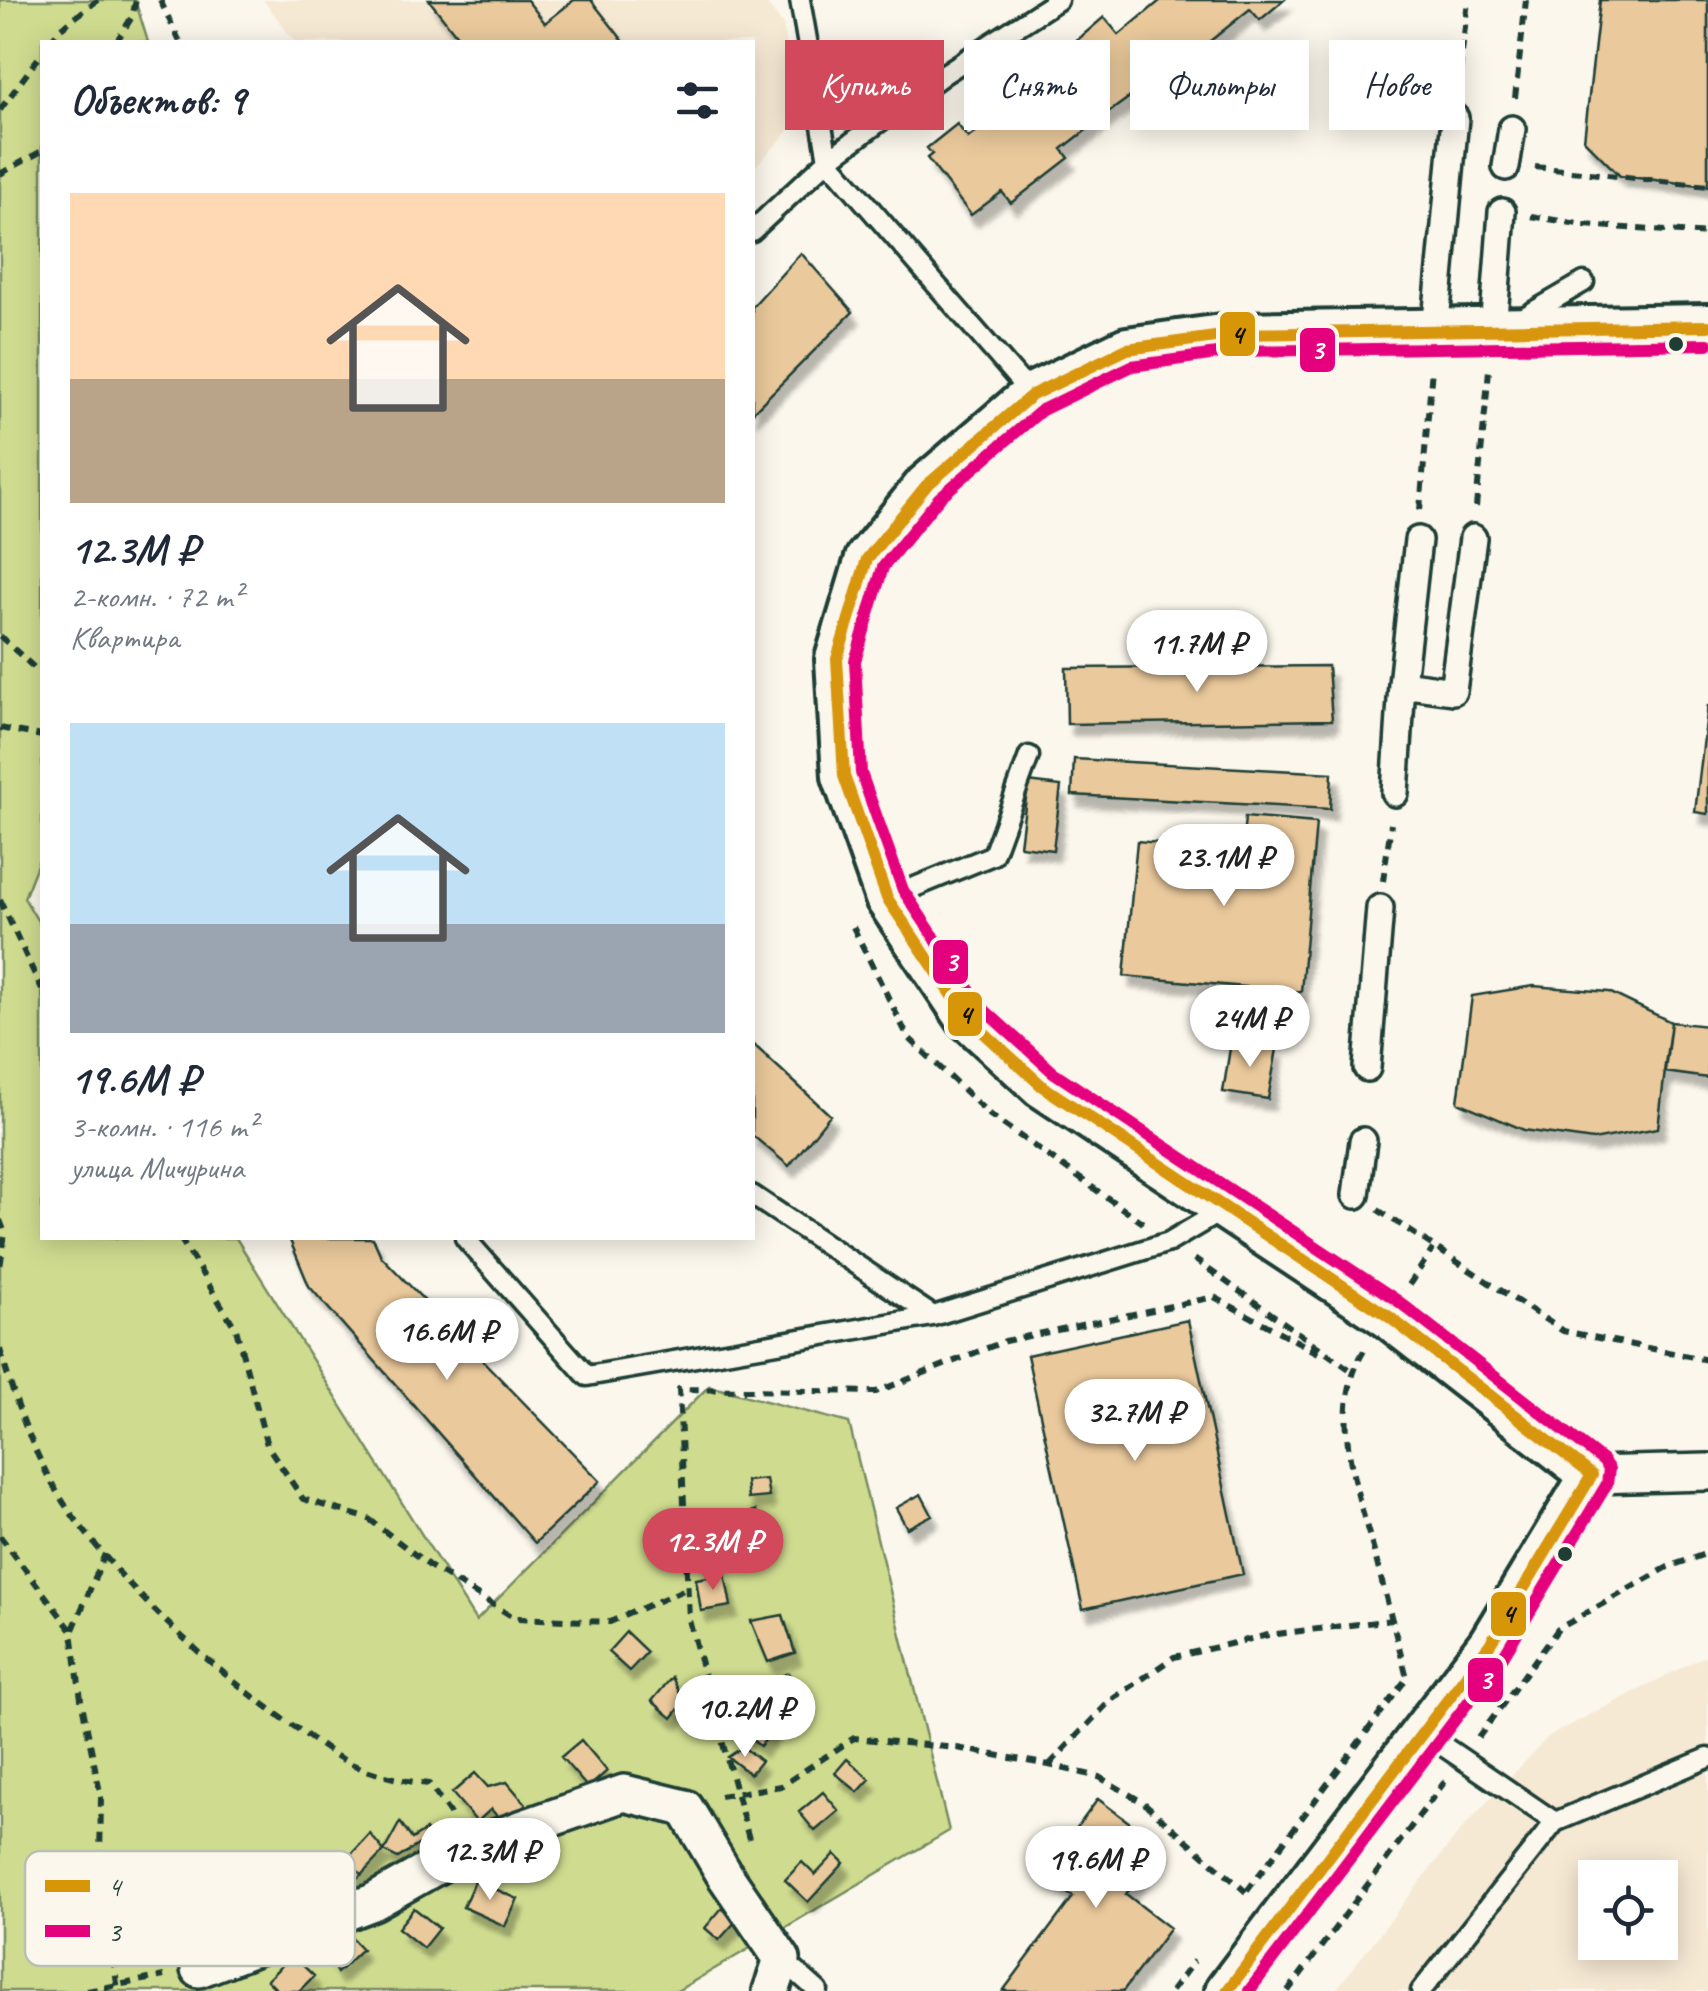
<!DOCTYPE html>
<html lang="ru">
<head>
<meta charset="utf-8">
<style>
  body { margin:0; font-family:Caveat,sans-serif; background:#f6f6f7; color:#1f2937; height:100vh; display:flex; flex-direction:column; font-size:38px; white-space:nowrap }
  * { box-sizing:border-box; margin:0 }
  p { font-size:32px; color:#747a83 }
  .icon { flex:none; width:55px; height:55px; fill:none; stroke:currentColor; stroke-width:2; stroke-linecap:round; stroke-linejoin:round }
  .map { position:relative; flex:1; overflow:hidden }
  .details { position:absolute; left:40px; top:40px; width:715px; height:1200px; display:flex; flex-direction:column; background:#fff; border-radius:0px; box-shadow:0 5px 25px #0003 }
  .details>* { flex:none }
  .guide { position:absolute; left:785px; top:40px; width:772px; height:90px; display:flex; gap:20px }
  .tools { position:absolute; left:1578px; top:1860px; display:grid; gap:20px }
  .tools a { display:grid; place-items:center; width:100px; height:100px; border-radius:0px; background:#fff; box-shadow:0 5px 25px #0003; font-size:50px }
  .price { position:absolute; translate:-50% -85px; padding:0 22px; border-radius:35px; background:#fff; color:#222; font-size:32px; line-height:65px; filter:drop-shadow(0 2px 5px #0008) }
  .price::after { content:''; position:absolute; left:50%; top:60px; width:30px; height:22px; margin-left:-15px; background:inherit; clip-path:polygon(0 0,100% 0,50% 100%) }
  .price.current { background:#d1495b; color:#fff }
  ul { padding:0; list-style:none }
  li { display:grid; align-content:center; gap:20px; height:530px; padding:0 30px }
  li span { display:grid; place-items:center; height:310px; border-radius:0px; color:#555 }
  li>.icon { margin-inline-start:auto }
  span .icon { width:180px; height:180px; fill:#fffc; stroke-width:1 }
  li b { font-size:42px }
  h2 { display:flex; justify-content:space-between; align-items:center; height:120px; padding:0 30px; font-size:42px }
  .chip { padding:0 35px; border-radius:0px; background:#fff; box-shadow:0 5px 25px #0003; font-size:35px; line-height:90px }
  .chip.current { background:#d1495b; color:#fff }
  .map>svg:first-child { display:block }
  .built { fill:#f6e9d4; fill-rule:evenodd }
  .green { fill:#cfdc8f; stroke:#778c62; stroke-width:2.5 }
  .building { fill:#eac99c; stroke:#1f3d34; stroke-width:2.5; filter:url(#shadow) }
  .lines { fill:none; stroke-linecap:round; stroke-linejoin:round }
  .service-casing { stroke:#1f3d34; stroke-width:25 }
  .pedestrian-casing { stroke:#1f3d34; stroke-width:32 }
  .minor-casing { stroke:#1f3d34; stroke-width:42 }
  .tertiary-casing { stroke:#1f3d34; stroke-width:50 }
  .path { stroke:#1f3d34; stroke-width:6; stroke-dasharray:10 8; stroke-linecap:butt }
  .service { stroke:#fbf7ec; stroke-width:18 }
  .pedestrian { stroke:#fbf7ec; stroke-width:25 }
  .minor { stroke:#fbf7ec; stroke-width:35 }
  .tertiary { stroke:#fbf7ec; stroke-width:42 }
  .bus-1-casing { stroke:#fbf7ec; stroke-width:20 }
  .bus-2-casing { stroke:#fbf7ec; stroke-width:20 }
  .bus-1 { stroke:#d79608; stroke-width:12 }
  .bus-2 { stroke:#e5007d; stroke-width:12 }
  .bus-dot { fill:#1f3d34; stroke:#fbf7ec; stroke-width:4 }
  .key { fill:#fbf7ec; stroke:#b9bfb5; stroke-width:2.5 }
  .key-label { font-size:28px; fill:#1f3d34 }
  .line-badge { stroke:#fbf7ec; stroke-width:4 }
  .badge-label { font-size:28px; text-anchor:middle; font-weight:bold; fill:#fff }
  .pale-badge-label { font-size:28px; text-anchor:middle; font-weight:bold; fill:#111 }
</style>
</head>
<body>
<div class="map">
<svg width="1708" height="1991" viewBox="0 0 1708 1991">
  <defs>
    <filter id="shadow"><feDropShadow dx="6" dy="11" stdDeviation="2.5" flood-color="#0004"/></filter>
  </defs>
  <rect width="100%" height="100%" fill="#fbf7ec"/>
  <filter id="ink" filterUnits="userSpaceOnUse"><feTurbulence type="fractalNoise" baseFrequency=".01" numOctaves="2"/><feDisplacementMap in="SourceGraphic" scale="20" xChannelSelector="R" yChannelSelector="G"/><feConvolveMatrix kernelMatrix="1 2 1 2 8 2 1 2 1" color-interpolation-filters="sRGB"/></filter>
  <g filter="url(#ink)">
    <path class="built" d="M263,0H764L783,25L798,121L753,169L752,42H295Z
      M1708,1654V1991H1335L1460,1831L1549,1736ZM1595,1878H1660V1942H1595Z"/>
    <path class="green" d="M0,0H135L148,42H42V852L24,898L42,928V1238H236L476,1621L709,1386L849,1423L949,1831L677,1991H0Z"/>
    <path class="building" d="M429,0H527L545,23L574,0H591L624,42H462Z
      M1161,0H1284L1260,20L1250,9L1209,42L1217,51L1156,100L1145,86L1116,107L1062,149L1069,158L1011,203L1002,192L971,215L927,158L932,154L927,148L957,124L968,138L1009,106L1000,94L1034,68L1041,77L1079,47L1075,42L1104,17L1119,35Z
      M1600,0H1708V186L1620,176L1584,140Z
      M801,253L853,312L752,413V307Z
      M1328,666L1332,720L1067,724L1066,668Z
      M1708,705V814L1695,812Z
      M1074,759L1332,773L1330,809L1072,795Z
      M1028,782L1061,786L1053,850L1020,846Z
      M1245,817L1316,823L1301,992L1124,976L1137,841L1242,850Z
      M1533,986L1609,992L1671,1022L1658,1128L1593,1140L1524,1130L1458,1102L1472,996Z
      M1671,1022L1708,1026V1078L1664,1072Z
      M1231,1042L1277,1049L1268,1099L1223,1092Z
      M752,1043L830,1115L789,1166L752,1135Z
      M289,1238H373L381,1256L600,1481L535,1543L309,1286Z
      M1188,1320L1243,1574L1083,1609L1027,1355Z
      M766,1479L769,1497L748,1499L746,1481Z
      M921,1494L932,1515L907,1528L896,1508Z
      M756,1510L759,1532L739,1536L736,1519Z
      M719,1518L724,1554L700,1557L695,1521Z
      M725,1574L731,1606L701,1611L696,1579Z
      M783,1615L795,1653L768,1662L751,1621Z
      M626,1632L647,1652L629,1671L608,1652Z
      M789,1673L798,1701L771,1709L763,1682Z
      M672,1677L684,1702L672,1718L652,1701Z
      M751,1681L753,1706L721,1710L718,1685Z
      M753,1715L773,1730L760,1746L740,1731Z
      M581,1740L607,1771L588,1788L561,1757Z
      M743,1747L761,1761L750,1774L728,1757Z
      M847,1759L870,1779L858,1792L835,1773Z
      M475,1773L488,1787L507,1782L529,1808L506,1827L491,1809L477,1822L452,1793Z
      M823,1792L839,1811L815,1831L799,1812Z
      M1098,1799L1162,1847L1126,1894L1170,1928L1123,1991H1003L1073,1897L1042,1875Z
      M400,1822L412,1839L426,1830L430,1837L398,1858L384,1851Z
      M370,1834L384,1851L362,1874L345,1861Z
      M333,1853L362,1874L342,1890L319,1873Z
      M835,1854L844,1863L808,1902L785,1880L802,1862L815,1875Z
      M475,1880L518,1899L505,1926L463,1907Z
      M414,1908L439,1928L423,1948L398,1928Z
      M722,1908L736,1921L719,1940L705,1928Z
      M346,1932L362,1949L337,1973L325,1952Z
      M292,1955L314,1976L299,1991H278L267,1980Z"/>
    <g class="lines">
      <defs>
        <path id="service" d="M800,0L828,160L1031,394
          M752,231L828,160L944,74L1058,0
          M1524,317L1584,282
          M888,898L993,855L1029,756
          M752,1195L933,1316L1169,1242L1223,1210
          M465,1238L587,1376L933,1316
          M1424,1733L1555,1822
          M782,1959L818,1991
          M1421,1991L1555,1822L1708,1758"/>
        <path id="pedestrian" d="M1506,167L1512,129
          M1493,331L1502,212
          M1435,332L1455,118
          M1418,540L1402,684L1453,691L1473,538
          M1395,793L1402,684
          M1367,1068L1380,908
          M1356,1195L1363,1141"/>
        <path id="minor" d="M1592,1475L1708,1472
          M199,1969L373,1902L472,1846L624,1793L685,1808L726,1877L782,1959L771,1991"/>
        <path id="tertiary" d="M1227,1991L1490,1644L1592,1475L1388,1316L1042,1086L967,1017L887,898L844,776L837,659L867,559L926,486L1032,395L1127,349L1237,334L1708,326"/>
      </defs>
      <use href="#service" class="service-casing"/>
      <use href="#pedestrian" class="pedestrian-casing"/>
      <use href="#minor" class="minor-casing"/>
      <use href="#tertiary" class="tertiary-casing"/>
      <path class="path" d="M160,0L180,42
        M50,42L61,28L98,0
        M116,42L132,17L136,0
        M1458,88L1468,0
        M1515,98L1526,0
        M0,110L42,53
        M1535,167L1708,186
        M0,174L42,151
        M1531,216L1584,225L1708,234
        M1476,507L1489,370
        M1420,510L1432,368
        M0,636L42,675
        M0,728L42,736
        M1383,881L1391,824
        M0,900L42,990
        M853,927L908,1037L990,1115L1143,1223
        M1378,1210L1563,1331L1708,1360
        M0,1220L5,1233L0,1268
        M180,1238L236,1329L267,1445L303,1499L369,1519L431,1567L515,1618L610,1622L688,1588
        M1194,1259L1352,1371
        M1409,1285L1433,1249
        M0,1349C14,1400 37,1465 68,1509C129,1594 212,1670 298,1729C312,1739 327,1751 342,1759C367,1773 401,1781 429,1784L452,1817
        M0,1536L72,1631
        M105,1554L72,1632L81,1699L101,1797L100,1863L118,1991
        M1478,1738L1558,1629L1668,1567L1708,1553
        M1050,1764L1110,1701L1174,1657L1268,1635L1392,1620
        M720,1796L781,1786L854,1738L957,1748L1049,1765L1099,1777L1144,1803L1246,1892
        M749,1839L689,1620L679,1389L876,1392L1005,1341L1214,1297L1324,1356
        M1247,1891L1407,1678C1397,1638 1386,1598 1376,1559C1358,1494 1326,1411 1365,1349
        M87,1991L164,1976
        M1171,1991L1194,1961
        M1288,1991L1446,1780"/>
      <use href="#service" class="service"/>
      <use href="#pedestrian" class="pedestrian"/>
      <use href="#minor" class="minor"/>
      <use href="#tertiary" class="tertiary"/>
      <defs>
        <path id="bus-1" d="M1227,1991L1490,1644L1592,1475L1388,1316L1042,1086L967,1017L887,898L844,776L837,659L867,559L926,486L1032,395L1127,349L1237,334L1708,326"/>
        <path id="bus-2" d="M1249,1991L1504,1655L1607,1484L1609,1469L1603,1461L1398,1301L1053,1072L980,1006L903,890L861,773L855,661L883,567L939,498L1042,410L1132,366L1238,351L1708,344"/>
      </defs>
      <use href="#bus-1" class="bus-1-casing"/>
      <use href="#bus-2" class="bus-2-casing"/>
      <use href="#bus-1" class="bus-1"/>
      <use href="#bus-2" class="bus-2"/>
    </g>
  </g>
  <g class="bus-dot">
    <circle cx="1676" cy="344" r="9"/>
    <circle cx="1565" cy="1554" r="9"/>
  </g>
  <rect x="25" y="1851" width="330" height="115" rx="15" class="key"/>
  <rect x="45" y="1880" width="45" height="12" fill="#d79608"/>
  <rect x="45" y="1925" width="45" height="12" fill="#e5007d"/>
  <g class="key-label">
    <text x="108" y="1896">4</text>
    <text x="108" y="1941">3</text>
  </g>
  <g class="line-badge">
    <rect x="1218" y="310" width="39" height="48" rx="10" fill="#d79608"/>
    <rect x="1298" y="326" width="39" height="48" rx="10" fill="#e5007d"/>
    <rect x="931" y="938" width="39" height="48" rx="10" fill="#e5007d"/>
    <rect x="946" y="990" width="38" height="48" rx="10" fill="#d79608"/>
    <rect x="1489" y="1590" width="39" height="48" rx="10" fill="#d79608"/>
    <rect x="1466" y="1656" width="39" height="48" rx="10" fill="#e5007d"/>
  </g>
  <g class="badge-label">
    <text x="1317" y="359">3</text>
    <text x="951" y="971">3</text>
    <text x="1485" y="1689">3</text>
  </g>
  <g class="pale-badge-label">
    <text x="1237" y="344">4</text>
    <text x="965" y="1024">4</text>
    <text x="1508" y="1623">4</text>
  </g>
</svg>
<div class="tools">
<a><svg class="icon" aria-label="locate" viewBox="0 0 24 24"><circle cx="12" cy="12" r="6"/><path d="M12 2v4M12 18v4M2 12h4M18 12h4"/></svg></a>
</div>
<b class="price" style="left:1197px;top:695px">11.7M ₽</b>
<b class="price" style="left:1224px;top:909px">23.1M ₽</b>
<b class="price" style="left:1250px;top:1070px">24M ₽</b>
<b class="price" style="left:447px;top:1383px">16.6M ₽</b>
<b class="price" style="left:1135px;top:1464px">32.7M ₽</b>
<b class="price current" style="left:713px;top:1593px">12.3M ₽</b>
<b class="price" style="left:745px;top:1760px">10.2M ₽</b>
<b class="price" style="left:490px;top:1903px">12.3M ₽</b>
<b class="price" style="left:1096px;top:1911px">19.6M ₽</b>
<div class="guide">
<a class="chip current">Купить</a>
<a class="chip">Снять</a>
<a class="chip">Фильтры</a>
<a class="chip">Новое</a>
</div>
<section class="details">
<h2>Объектов: 9<svg class="icon" aria-label="filters" viewBox="0 0 24 24"><path d="M4 7h16M4 17h16"/><circle cx="9" cy="7" r="2"/><circle cx="15" cy="17" r="2"/></svg></h2>
<ul>
<li><span style="background:linear-gradient(#ffd9b3 60%,#b9a48a 0)"><svg class="icon" aria-label="home" viewBox="0 0 24 24"><path d="M3 11l9-7 9 7M6 9v11h12V9"/></svg></span><div><b>12.3M ₽</b><p>2-комн. · 72 m²</p><p>Квартира</p></div></li>
<li><span style="background:linear-gradient(#bfe0f5 65%,#9aa5b1 0)"><svg class="icon" aria-label="home" viewBox="0 0 24 24"><path d="M3 11l9-7 9 7M6 9v11h12V9"/></svg></span><div><b>19.6M ₽</b><p>3-комн. · 116 m²</p><p>улица Мичурина</p></div></li>
</ul>
</section>
</div>
</body>
</html>
